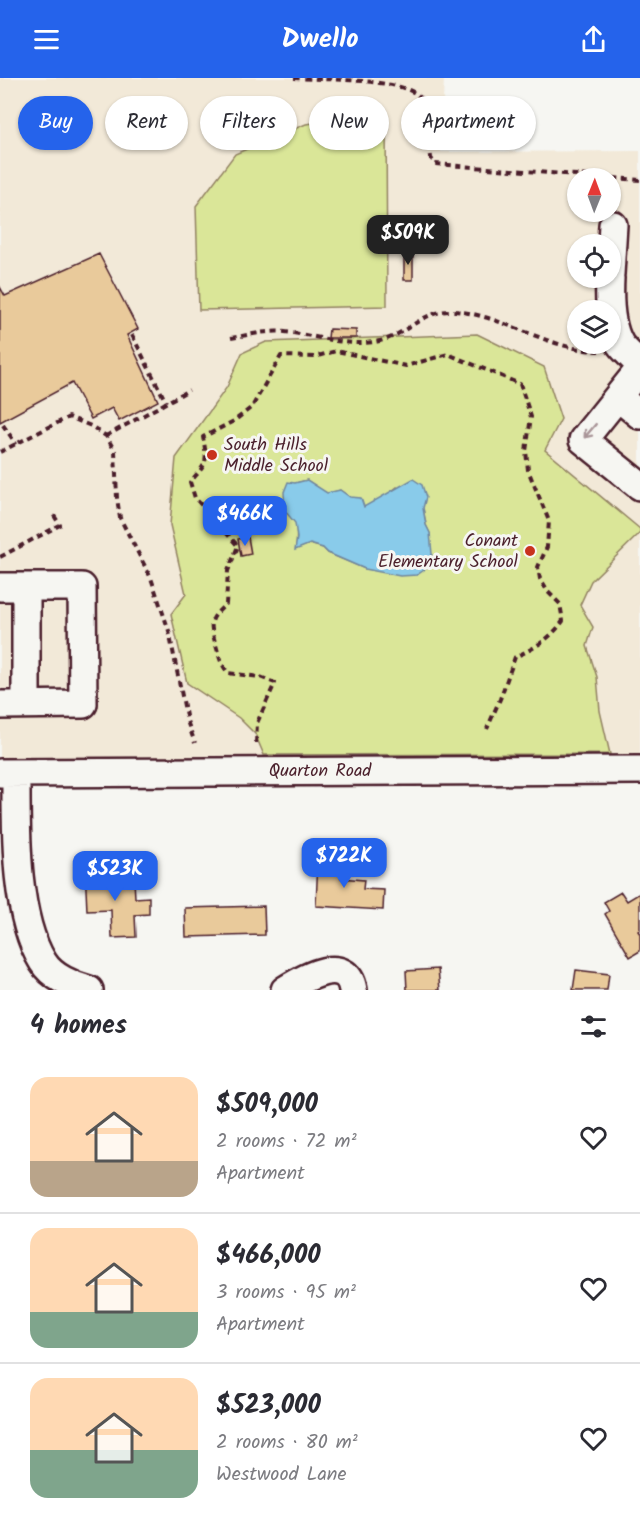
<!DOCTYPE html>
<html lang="en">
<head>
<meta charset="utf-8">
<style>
  body { margin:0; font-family:Kalam,sans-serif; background:#f7f7f7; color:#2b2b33; height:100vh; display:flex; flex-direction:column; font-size:22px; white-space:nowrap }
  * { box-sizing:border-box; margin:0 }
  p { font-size:20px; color:#7c7c81 }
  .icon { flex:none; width:33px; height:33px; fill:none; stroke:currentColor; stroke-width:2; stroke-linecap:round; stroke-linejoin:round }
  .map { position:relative; height:912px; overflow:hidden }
  .side { display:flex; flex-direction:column; background:#fff; flex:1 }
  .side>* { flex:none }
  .hud { position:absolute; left:18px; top:18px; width:604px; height:54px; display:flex; gap:12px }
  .needle { width:39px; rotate:1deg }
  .controls { position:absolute; left:567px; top:90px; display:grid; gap:12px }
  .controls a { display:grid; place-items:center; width:54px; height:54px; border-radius:50%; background:#fff; box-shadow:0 2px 4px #0004; font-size:30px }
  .price { position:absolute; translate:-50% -51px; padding:0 14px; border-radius:12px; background:#2563eb; color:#fff; font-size:20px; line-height:39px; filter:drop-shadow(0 2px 3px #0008) }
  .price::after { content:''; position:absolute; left:50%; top:36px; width:18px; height:14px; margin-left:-9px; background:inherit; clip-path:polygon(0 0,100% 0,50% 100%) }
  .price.current { background:#222; color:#fff }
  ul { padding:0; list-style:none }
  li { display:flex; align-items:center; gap:18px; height:150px; padding:0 30px }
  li+li { border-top:2px solid #e1e1e2 }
  li span { display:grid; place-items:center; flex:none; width:168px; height:120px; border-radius:18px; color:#555 }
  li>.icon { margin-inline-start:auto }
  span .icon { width:72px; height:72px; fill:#fffc; stroke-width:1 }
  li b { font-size:26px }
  h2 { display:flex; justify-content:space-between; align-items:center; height:72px; padding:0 30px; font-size:26px }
  .chip { padding:0 21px; border-radius:27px; background:#fff; box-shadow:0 2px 4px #0004; font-size:21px; line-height:54px }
  .chip.current { background:#2563eb; color:#fff }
  header { display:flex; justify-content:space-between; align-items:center; height:78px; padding:0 30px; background:#2563eb; color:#fff; font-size:27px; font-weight:700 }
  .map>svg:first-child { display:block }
  .built { fill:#f2e9d8; fill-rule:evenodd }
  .green { fill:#dae698; stroke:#928262; stroke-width:1.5; fill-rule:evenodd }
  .water { fill:#89cbea; stroke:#70869e; stroke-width:1.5 }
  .building { fill:#e9ca9b; stroke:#4a1f2b; stroke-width:1.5 }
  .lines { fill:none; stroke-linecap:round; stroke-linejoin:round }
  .minor-casing { stroke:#4a1f2b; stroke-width:32 }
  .path { stroke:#4a1f2b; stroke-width:4; stroke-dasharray:6 4.5; stroke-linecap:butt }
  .minor { stroke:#f6f6f2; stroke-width:27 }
  .oneway { stroke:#a99598 }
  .poi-dot { fill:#c8321e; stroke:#f6f6f2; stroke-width:2 }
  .labels { text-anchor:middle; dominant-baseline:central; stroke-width:6; stroke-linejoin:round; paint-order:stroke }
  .poi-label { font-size:18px; fill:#4a1f2b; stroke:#f6f6f2; text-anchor:start }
  .street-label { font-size:18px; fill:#4a1f2b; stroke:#f6f6f2 }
</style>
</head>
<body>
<header><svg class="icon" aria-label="menu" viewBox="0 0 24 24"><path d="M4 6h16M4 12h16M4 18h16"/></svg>Dwello<svg class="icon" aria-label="share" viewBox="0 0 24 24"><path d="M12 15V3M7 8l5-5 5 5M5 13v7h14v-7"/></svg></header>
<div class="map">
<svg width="640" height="912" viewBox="0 0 640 912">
  <rect width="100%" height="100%" fill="#f6f6f2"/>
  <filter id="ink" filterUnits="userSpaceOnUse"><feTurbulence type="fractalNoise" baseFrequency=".0167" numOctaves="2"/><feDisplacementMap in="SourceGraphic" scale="12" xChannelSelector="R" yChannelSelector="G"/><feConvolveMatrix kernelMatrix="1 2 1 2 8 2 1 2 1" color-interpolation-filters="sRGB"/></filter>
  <g filter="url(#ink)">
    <path class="built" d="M0,0H444L441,74L640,73V682L0,683ZM578,100H610V134H578ZM578,166H610V200H578ZM578,232H610V266H578Z"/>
    <path class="green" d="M386,36L387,228L199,232L196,128L235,76L306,46Z
      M477,256L544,289L561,341L545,372L640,451V455L591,503L580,527L593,549L587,568L597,599L600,633L610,676L264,677L255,656L239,640L187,605L171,536L186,516L170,447L176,380L227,309L242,275L266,264ZM307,402L327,416L340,412L364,430L387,417L397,409L423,430L426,447L430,456L365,491L328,475L323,470L309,466L296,471C298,450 295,427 295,405Z"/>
    <path class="water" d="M413,401L422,407L426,419L423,430L426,447L430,455L432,476L428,489L417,497L400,498L365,491L328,475L323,470L310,466L295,472L297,460L295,445L285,433L284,414L288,404L295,405L307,402L327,415L340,412L350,419L361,420L364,429Z"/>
    <path class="building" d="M404,174H413V202H404Z
      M99,176L138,251L127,257L158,323L119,343L112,330L91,341L72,305L0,344V209L5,218Z
      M329,251L356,252V260H328Z
      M248,459L251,476L241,478L238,461Z
      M318,780L342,781L341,800L364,802L363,811L384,812L383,832L316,828Z
      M101,788L102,803L134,802L135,820L149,819V836L135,837L136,859L112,860L111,832L87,833L85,789Z
      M621,814L627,823L640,815V852L638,853L640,856V873L630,879L605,836L609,833L604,824Z
      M264,828L265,857L186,859L185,830Z
      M438,891L440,912H407L406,893Z
      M576,892L609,896L607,912H573Z"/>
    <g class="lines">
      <defs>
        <path id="minor" d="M610,196L613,147
          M610,200C609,220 609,247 620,266C625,273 634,280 640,287
          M640,291L583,362L640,408
          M618,319L640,337
          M0,509H82L83,626L0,627
          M26,509V626
          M0,695L640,692
          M16,695C16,750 14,837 43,884C52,899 73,908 89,912
          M285,912C304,900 347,875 353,912"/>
      </defs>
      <use href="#minor" class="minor-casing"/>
      <path class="path" d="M294,0C326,2 389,0 415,15C421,19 424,24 426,30L431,80L435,86L640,102
        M132,257L166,324
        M231,260C248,257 268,252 285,254C316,257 348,270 380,263C407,257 423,231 455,233C505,238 549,272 599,273
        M3,347L16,366
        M106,358L189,312
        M0,374L69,339L91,348L106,358L115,373L117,420L120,440L151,500L169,553L187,643L195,665
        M0,479L60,447L53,436
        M256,665L257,645L275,605L260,599L228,595C218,581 220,579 215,564C209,543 210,541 226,526L228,493L238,468L195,420L190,404C207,385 208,386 203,359L234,343L252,329L281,278L314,279L336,273L406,288L448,276L520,306L531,339L526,373L528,392L549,443L547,469L538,489L540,501L548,514L560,526L563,543C550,561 535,570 515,579L500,621L487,651"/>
      <use href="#minor" class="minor"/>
    </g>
    <defs><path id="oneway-shaft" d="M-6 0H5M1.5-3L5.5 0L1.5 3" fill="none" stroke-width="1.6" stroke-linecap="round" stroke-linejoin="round" transform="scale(1.5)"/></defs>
    <use class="oneway" href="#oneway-shaft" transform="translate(590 353) rotate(130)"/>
  </g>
  <g class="poi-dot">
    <circle cx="212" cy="377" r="6"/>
    <circle cx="530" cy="473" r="6"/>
  </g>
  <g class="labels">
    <g class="poi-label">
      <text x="224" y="367">South Hills<tspan x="224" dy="21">Middle School</tspan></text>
      <text x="518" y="463" text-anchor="end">Conant<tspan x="518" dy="21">Elementary School</tspan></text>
    </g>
    <g class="street-label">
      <text x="320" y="693">Quarton Road</text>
    </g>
  </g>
</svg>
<div class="controls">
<a><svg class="needle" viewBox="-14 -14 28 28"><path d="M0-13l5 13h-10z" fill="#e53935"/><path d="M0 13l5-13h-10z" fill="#7c7c81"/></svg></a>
<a><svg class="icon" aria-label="locate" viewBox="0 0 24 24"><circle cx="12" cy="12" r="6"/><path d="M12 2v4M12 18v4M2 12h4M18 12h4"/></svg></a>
<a><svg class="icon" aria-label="layers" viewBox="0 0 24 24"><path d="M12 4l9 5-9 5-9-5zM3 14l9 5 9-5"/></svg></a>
</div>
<b class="price current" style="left:408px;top:188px">$509K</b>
<b class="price" style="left:245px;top:469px">$466K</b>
<b class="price" style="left:344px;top:811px">$722K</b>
<b class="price" style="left:115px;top:824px">$523K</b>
<div class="hud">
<a class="chip current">Buy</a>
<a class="chip">Rent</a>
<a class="chip">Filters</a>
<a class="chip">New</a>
<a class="chip">Apartment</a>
</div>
</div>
<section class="side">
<h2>4 homes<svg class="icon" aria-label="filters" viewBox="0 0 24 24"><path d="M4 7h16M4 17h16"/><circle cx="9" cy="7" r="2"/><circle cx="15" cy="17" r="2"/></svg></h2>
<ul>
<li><span style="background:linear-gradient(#ffd9b3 70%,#b9a48a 0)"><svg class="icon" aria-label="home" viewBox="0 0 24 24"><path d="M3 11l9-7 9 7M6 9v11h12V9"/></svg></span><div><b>$509,000</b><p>2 rooms · 72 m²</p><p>Apartment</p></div><svg class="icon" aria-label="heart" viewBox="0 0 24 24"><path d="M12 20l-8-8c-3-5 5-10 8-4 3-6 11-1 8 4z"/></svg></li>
<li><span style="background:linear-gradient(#ffd9b3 70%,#7fa58c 0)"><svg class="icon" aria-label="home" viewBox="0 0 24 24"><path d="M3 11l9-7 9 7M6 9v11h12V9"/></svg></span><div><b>$466,000</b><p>3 rooms · 95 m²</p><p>Apartment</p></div><svg class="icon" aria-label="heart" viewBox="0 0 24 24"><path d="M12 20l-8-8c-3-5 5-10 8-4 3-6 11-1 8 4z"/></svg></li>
<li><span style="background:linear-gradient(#ffd9b3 60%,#7fa58c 0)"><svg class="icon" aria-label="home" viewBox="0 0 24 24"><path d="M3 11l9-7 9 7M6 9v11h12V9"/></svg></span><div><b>$523,000</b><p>2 rooms · 80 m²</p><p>Westwood Lane</p></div><svg class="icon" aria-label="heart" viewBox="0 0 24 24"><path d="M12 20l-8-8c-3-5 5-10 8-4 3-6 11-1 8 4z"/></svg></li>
</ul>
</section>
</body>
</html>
